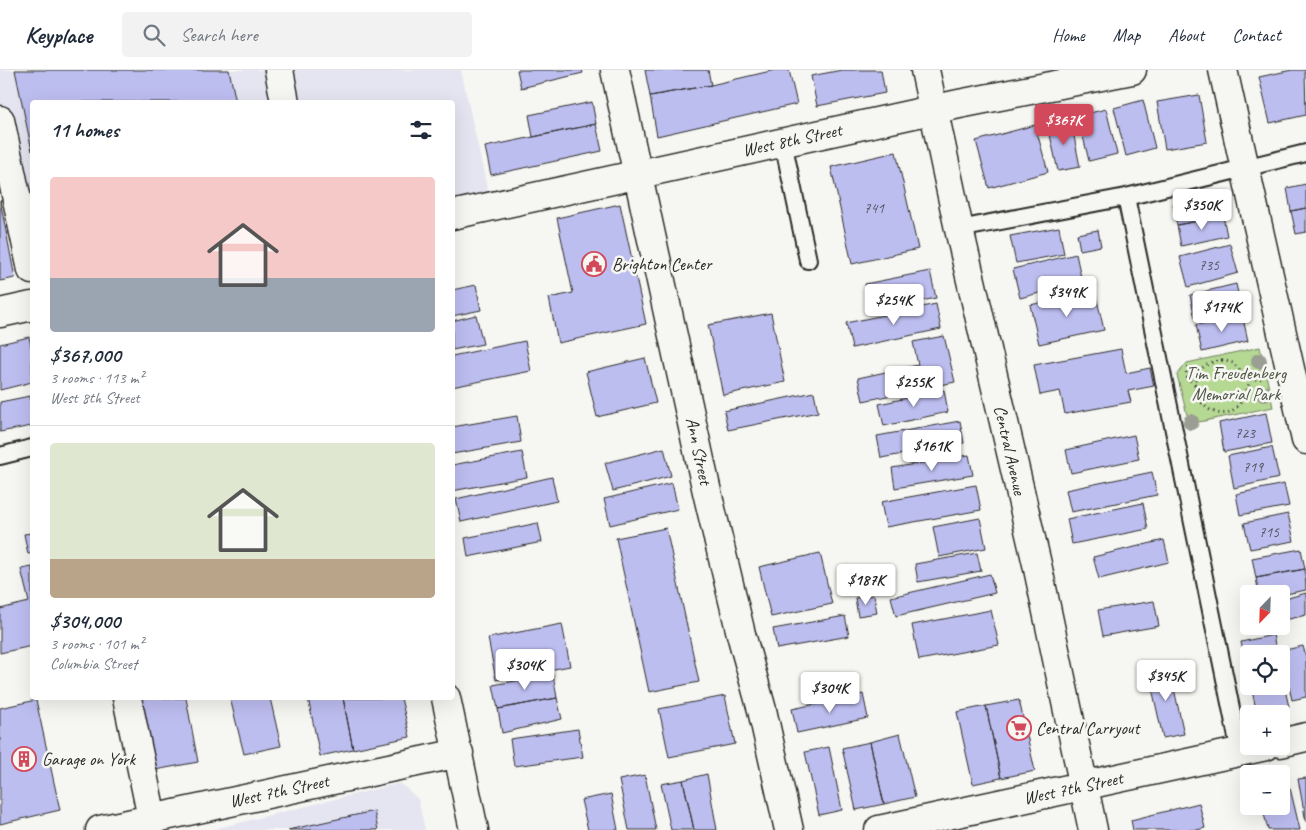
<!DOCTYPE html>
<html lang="en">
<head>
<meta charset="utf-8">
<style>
  body { margin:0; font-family:Caveat,sans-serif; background:#f2f2f3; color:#1f2937; height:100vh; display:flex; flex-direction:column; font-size:19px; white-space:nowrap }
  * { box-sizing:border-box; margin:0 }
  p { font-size:16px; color:#747a83 }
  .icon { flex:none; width:28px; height:28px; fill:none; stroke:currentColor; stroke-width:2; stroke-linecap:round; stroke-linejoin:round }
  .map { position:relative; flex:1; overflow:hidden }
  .side { position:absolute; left:30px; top:30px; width:425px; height:600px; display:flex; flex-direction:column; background:#fff; border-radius:5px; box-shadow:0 5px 20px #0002 }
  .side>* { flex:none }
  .needle { width:32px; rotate:203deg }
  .fabs { position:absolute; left:1240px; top:515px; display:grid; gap:10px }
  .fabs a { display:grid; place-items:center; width:50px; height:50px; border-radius:5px; background:#fff; box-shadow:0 5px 20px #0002; font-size:25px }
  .price { position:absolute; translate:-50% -42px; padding:0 11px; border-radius:5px; background:#fff; color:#222; font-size:16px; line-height:32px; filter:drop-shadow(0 1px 2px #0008) }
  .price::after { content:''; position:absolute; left:50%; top:30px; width:15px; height:11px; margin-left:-8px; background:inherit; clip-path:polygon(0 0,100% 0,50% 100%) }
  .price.selected { background:#d1495b; color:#fff }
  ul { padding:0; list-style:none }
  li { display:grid; align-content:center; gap:10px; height:265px; padding:0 20px }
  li+li { border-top:1px solid #e0e1e3 }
  li span { display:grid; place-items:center; height:155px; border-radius:5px; color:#555 }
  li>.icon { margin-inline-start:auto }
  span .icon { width:90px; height:90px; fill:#fffc; stroke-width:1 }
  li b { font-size:21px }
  h2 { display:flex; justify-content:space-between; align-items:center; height:60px; padding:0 20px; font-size:21px }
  header { display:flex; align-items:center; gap:30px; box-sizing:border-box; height:70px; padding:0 25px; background:#fff; border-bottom:1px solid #e0e1e3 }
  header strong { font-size:24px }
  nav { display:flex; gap:28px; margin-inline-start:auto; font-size:18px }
  .search { width:350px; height:45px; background:#f2f2f3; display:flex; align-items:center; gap:12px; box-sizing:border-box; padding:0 18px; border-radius:5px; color:#747a83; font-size:19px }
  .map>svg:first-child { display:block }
  .built { fill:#e5e5f1 }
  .green { fill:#b5d893; stroke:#70825f }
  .building { fill:#bdbef0; stroke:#2b2b2b }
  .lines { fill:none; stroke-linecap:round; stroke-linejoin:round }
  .lane-casing { stroke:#2b2b2b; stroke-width:20 }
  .street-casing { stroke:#2b2b2b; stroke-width:31 }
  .secondary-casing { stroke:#2b2b2b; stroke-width:31 }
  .path { stroke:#2b2b2b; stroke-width:3; stroke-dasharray:1 4; stroke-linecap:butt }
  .lane { stroke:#f6f6f2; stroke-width:16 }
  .street { stroke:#f6f6f2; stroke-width:28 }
  .secondary { stroke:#f6f6f2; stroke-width:28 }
  .tree { fill:#9a9e93 }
  .labels { text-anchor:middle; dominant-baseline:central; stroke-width:5; stroke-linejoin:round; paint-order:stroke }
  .number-label { font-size:15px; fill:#50505c }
  .street-label { font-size:18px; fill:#2b2b2b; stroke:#f6f6f2 }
  .poi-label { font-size:18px; fill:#2b2b2b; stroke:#f6f6f2; text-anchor:start }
  .park-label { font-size:18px; fill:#4e5645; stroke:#f6f6f2 }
</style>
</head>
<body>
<header>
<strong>Keyplace</strong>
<div class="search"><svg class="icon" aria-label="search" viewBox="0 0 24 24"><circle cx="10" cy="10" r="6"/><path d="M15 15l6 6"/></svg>Search here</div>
<nav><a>Home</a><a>Map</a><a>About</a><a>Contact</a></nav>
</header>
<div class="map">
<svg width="1306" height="760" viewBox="0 0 1306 760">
  <rect width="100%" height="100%" fill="#f6f6f2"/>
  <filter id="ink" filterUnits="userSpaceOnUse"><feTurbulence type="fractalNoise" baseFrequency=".02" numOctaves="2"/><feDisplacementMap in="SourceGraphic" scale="10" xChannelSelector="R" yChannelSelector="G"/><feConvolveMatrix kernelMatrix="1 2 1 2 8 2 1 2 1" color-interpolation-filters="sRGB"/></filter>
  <g filter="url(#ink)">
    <path class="built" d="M0,0H461L491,136L453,145L452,32H32V200L0,50Z
      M400,713L418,729L425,760H210Z"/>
    <path class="green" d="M1260,277L1273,337L1199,352L1187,345L1177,305L1187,293Z"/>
    <path class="building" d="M15,0H229L236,32H32V81Z
      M517,0H582L583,3L521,18Z
      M645,0H708L711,15L650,26Z
      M775,0H789L797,34L657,66L650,26L711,15Z
      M842,0H881L885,23L817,36L811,6Z
      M1292,0H1305L1306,45L1270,53L1259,7Z
      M1199,25L1207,72L1165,79L1157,32Z
      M1143,30L1155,78L1126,86L1114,38Z
      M592,32L596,54L533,67L529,45Z
      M1106,39L1117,84L1089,91L1078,46Z
      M1071,51L1080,97L1058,101L1048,56Z
      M596,54L602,81L491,105L485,77Z
      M1035,55L1048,102L989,118L976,71Z
      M896,82L918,179L852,194L831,97Z
      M1306,114V138L1291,141L1287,118Z
      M1219,125L1223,146L1177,155L1173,134Z
      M0,130L15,208L0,211Z
      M620,134L646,254L558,273L549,228L573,223L557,148Z
      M1306,138V162L1296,164L1291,141Z
      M1223,146L1227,166L1181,176L1177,155Z
      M1059,157L1064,184L1016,193L1010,166Z
      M1098,160L1101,176L1080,180L1077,164Z
      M1230,174L1238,203L1188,217L1180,187Z
      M1076,184L1082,212L1020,228L1013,199Z
      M930,201L936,228L871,241L865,214Z
      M1236,214L1241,237L1195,248L1190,225Z
      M476,215L481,240L452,246V220Z
      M1095,221L1104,260L1039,274L1030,235Z
      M936,234L941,259L852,278L846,253Z
      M771,243L785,312L723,325L708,255Z
      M1242,244L1248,271L1202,282L1196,255Z
      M476,245L483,274L452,280V251Z
      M944,266L955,312L863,331L858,308L918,295L913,272Z
      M29,267L32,281V312L0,320V274Z
      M525,271L531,301L452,317V286Z
      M1121,279L1126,303L1150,298L1154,316L1128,321L1131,332L1065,344L1060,321L1040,325L1034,295Z
      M645,288L656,333L597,347L586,302Z
      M944,320L948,342L884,356L879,334Z
      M814,322L818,342L728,360L724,341Z
      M30,326L32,340V356L0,362V332Z
      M1266,343L1272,373L1224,382L1219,353Z
      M517,346L521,372L452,384V357Z
      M960,351L964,373L881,388L877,366Z
      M1134,365L1139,389L1071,403L1066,380Z
      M1272,377L1279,408L1234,418L1228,386Z
      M664,378L671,406L613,421L605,393Z
      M522,382L527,407L452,421V395Z
      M969,385L973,405L895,418L892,398Z
      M1152,402L1157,425L1071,442L1066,420Z
      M552,407L557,431L461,452L456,429Z
      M672,413L678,439L610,455L604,429Z
      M1284,414L1289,436L1240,445L1236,424Z
      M976,415L981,440L886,457L881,432Z
      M1143,433L1148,459L1072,474L1067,449Z
      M1288,444L1294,471L1250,479L1244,453Z
      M980,448L986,478L939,487L933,457Z
      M538,453L542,472L468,487L465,468Z
      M666,458L699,612L649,622L616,468Z
      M32,463V483L28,484L24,464Z
      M1164,470L1169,492L1099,509L1093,487Z
      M1301,479L1305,499L1256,508L1252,488Z
      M820,483L832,534L771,547L759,497Z
      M977,483L981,501L918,512L915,494Z
      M32,497V576L0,583V539L29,532L21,499Z
      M1305,499L1306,520L1281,525L1259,524L1256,508Z
      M990,504L995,523L896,546L891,527Z
      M1306,523V545L1281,551V530Z
      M874,525L877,543L858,546L855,528Z
      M1154,531L1159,556L1103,566L1098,540Z
      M991,540L999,575L919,590L912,555Z
      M845,546L849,566L777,579L773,559Z
      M562,554L570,596L496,610L488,568Z
      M1273,565L1277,584H1249V608L1241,572Z
      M1303,576L1306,587V627L1292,630L1281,581Z
      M1169,596L1184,664L1163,668L1148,600Z
      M1281,602L1289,637L1257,644L1251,616H1281Z
      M553,604L557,628L498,639L493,615Z
      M863,624L868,648L797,663L792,639Z
      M725,626L735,674L669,687L659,639Z
      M141,628H186L198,692L155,700Z
      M230,628H270L281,676L244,684Z
      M308,628H343L353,679L320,686Z
      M343,628H401L410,667L353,679Z
      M557,628L562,649L502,663L498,639Z
      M36,630L60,740L0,754V638Z
      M1019,630L1035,701L1001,708L986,636Z
      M986,636L1001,708L973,714L957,642Z
      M578,659L583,687L514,696L510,669Z
      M900,664L915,727L884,734L870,672Z
      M870,672L884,734L856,740L842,678Z
      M829,677L842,740L819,745L805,682Z
      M707,704L717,760H694L683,710Z
      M645,705L656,760H629L619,710Z
      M1306,708V752L1298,709Z
      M683,710L694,760H671L661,714Z
      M1290,718L1300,760H1268L1262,736H1281V720Z
      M611,724L618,760H588L581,730Z
      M1199,733L1205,758L1197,760H1133L1131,750Z
      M374,741L378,760H288Z"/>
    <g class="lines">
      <defs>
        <path id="lane" d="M783,72L808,190
          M1126,127L1240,682
          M959,159L1126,127L1306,83
          M0,386L32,378"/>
        <path id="street" d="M279,0L285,32
          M615,0L707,422L741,564L762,640L789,760
          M1223,0L1306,370
          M0,50L32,200
          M452,145L959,34L1132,0
          M0,243L32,236
          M127,628L152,748
          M446,628L474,760
          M1281,673L1306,667
          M100,760L459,683
          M879,760L1266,676"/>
        <path id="secondary" d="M925,0L959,159L1037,494L1093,760"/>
      </defs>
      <use href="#lane" class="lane-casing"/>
      <use href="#street" class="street-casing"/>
      <use href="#secondary" class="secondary-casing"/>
      <path class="path" d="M1222,290L1233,293L1250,310C1230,391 1155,301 1222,290Z
        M1250,310L1264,308
        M1195,314L1188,309L1186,301L1189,297L1201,299"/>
      <use href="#lane" class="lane"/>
      <use href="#street" class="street"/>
      <use href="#secondary" class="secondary"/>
    </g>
    <g class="tree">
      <circle cx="1259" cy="291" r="8"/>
      <circle cx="1264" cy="324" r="8"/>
      <circle cx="1191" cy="352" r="8"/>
    </g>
  </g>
  <defs>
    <symbol id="civic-ring" viewBox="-11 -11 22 22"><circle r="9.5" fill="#f6f6f2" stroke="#d1495b" stroke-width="1.5"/><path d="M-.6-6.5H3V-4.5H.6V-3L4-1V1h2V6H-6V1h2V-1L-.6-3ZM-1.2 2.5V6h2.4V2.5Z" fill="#d1495b"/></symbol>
    <symbol id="supermarket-ring" viewBox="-11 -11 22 22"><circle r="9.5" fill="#f6f6f2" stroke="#d1495b" stroke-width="1.5"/><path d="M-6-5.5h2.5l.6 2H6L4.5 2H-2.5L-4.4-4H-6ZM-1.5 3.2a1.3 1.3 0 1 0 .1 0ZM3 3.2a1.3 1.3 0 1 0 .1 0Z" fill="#d1495b"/></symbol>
    <symbol id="building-ring" viewBox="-11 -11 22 22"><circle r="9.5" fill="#f6f6f2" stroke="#d1495b" stroke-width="1.5"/><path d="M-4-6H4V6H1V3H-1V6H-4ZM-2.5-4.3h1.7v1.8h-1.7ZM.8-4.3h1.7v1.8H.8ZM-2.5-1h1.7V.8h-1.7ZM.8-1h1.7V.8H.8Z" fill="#d1495b"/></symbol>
  </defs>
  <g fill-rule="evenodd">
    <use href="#civic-ring" x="580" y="180" width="28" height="28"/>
    <use href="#supermarket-ring" x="1005" y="644" width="28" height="28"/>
    <use href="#building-ring" x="10" y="675" width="28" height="28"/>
  </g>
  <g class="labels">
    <g class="number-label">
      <text x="874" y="138">741</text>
      <text x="1209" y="195">735</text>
      <text x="1245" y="363">723</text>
      <text x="1253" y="397">719</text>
      <text x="1269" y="462">715</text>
    </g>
    <g class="street-label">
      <text transform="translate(792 70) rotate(-12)">West 8th Street</text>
      <text transform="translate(1010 380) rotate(77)">Central Avenue</text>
      <text transform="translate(699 381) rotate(78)">Ann Street</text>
      <text transform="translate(1073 718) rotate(-12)">West 7th Street</text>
      <text transform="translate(279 721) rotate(-12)">West 7th Street</text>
    </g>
    <g class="poi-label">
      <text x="612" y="194">Brighton Center</text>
      <text x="1036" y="658">Central Carryout</text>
      <text x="42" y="689">Garage on York</text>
    </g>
    <g class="park-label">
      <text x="1236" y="303">Tim Freudenberg<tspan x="1236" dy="21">Memorial Park</tspan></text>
    </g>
  </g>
</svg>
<div class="fabs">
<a><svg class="needle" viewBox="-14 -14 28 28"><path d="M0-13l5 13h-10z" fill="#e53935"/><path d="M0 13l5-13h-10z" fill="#747a83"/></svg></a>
<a><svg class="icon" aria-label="locate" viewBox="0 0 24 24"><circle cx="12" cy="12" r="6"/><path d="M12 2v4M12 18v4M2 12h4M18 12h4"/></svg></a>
<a>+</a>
<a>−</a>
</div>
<b class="price selected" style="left:1064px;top:76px">$367K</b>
<b class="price" style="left:1202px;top:161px">$350K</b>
<b class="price" style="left:1067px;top:248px">$349K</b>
<b class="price" style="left:894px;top:256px">$254K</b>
<b class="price" style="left:1222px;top:263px">$174K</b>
<b class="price" style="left:914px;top:338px">$255K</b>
<b class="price" style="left:932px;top:402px">$161K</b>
<b class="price" style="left:866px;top:536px">$187K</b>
<b class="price" style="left:525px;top:621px">$304K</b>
<b class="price" style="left:1166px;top:632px">$345K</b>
<b class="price" style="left:830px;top:644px">$304K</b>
<section class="side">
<h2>11 homes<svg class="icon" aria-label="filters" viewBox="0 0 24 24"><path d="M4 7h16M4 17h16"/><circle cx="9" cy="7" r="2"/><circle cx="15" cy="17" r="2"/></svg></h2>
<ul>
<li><span style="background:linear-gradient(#f6c9c9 65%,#9aa5b1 0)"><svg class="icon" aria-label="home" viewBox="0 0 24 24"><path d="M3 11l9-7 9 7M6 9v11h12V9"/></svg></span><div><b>$367,000</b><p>3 rooms · 113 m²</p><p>West 8th Street</p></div></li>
<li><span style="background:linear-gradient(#dfe7d0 75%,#b9a48a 0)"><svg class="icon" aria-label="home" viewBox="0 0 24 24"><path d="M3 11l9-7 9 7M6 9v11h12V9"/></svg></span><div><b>$304,000</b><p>3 rooms · 101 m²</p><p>Columbia Street</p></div></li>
</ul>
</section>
</div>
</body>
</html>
